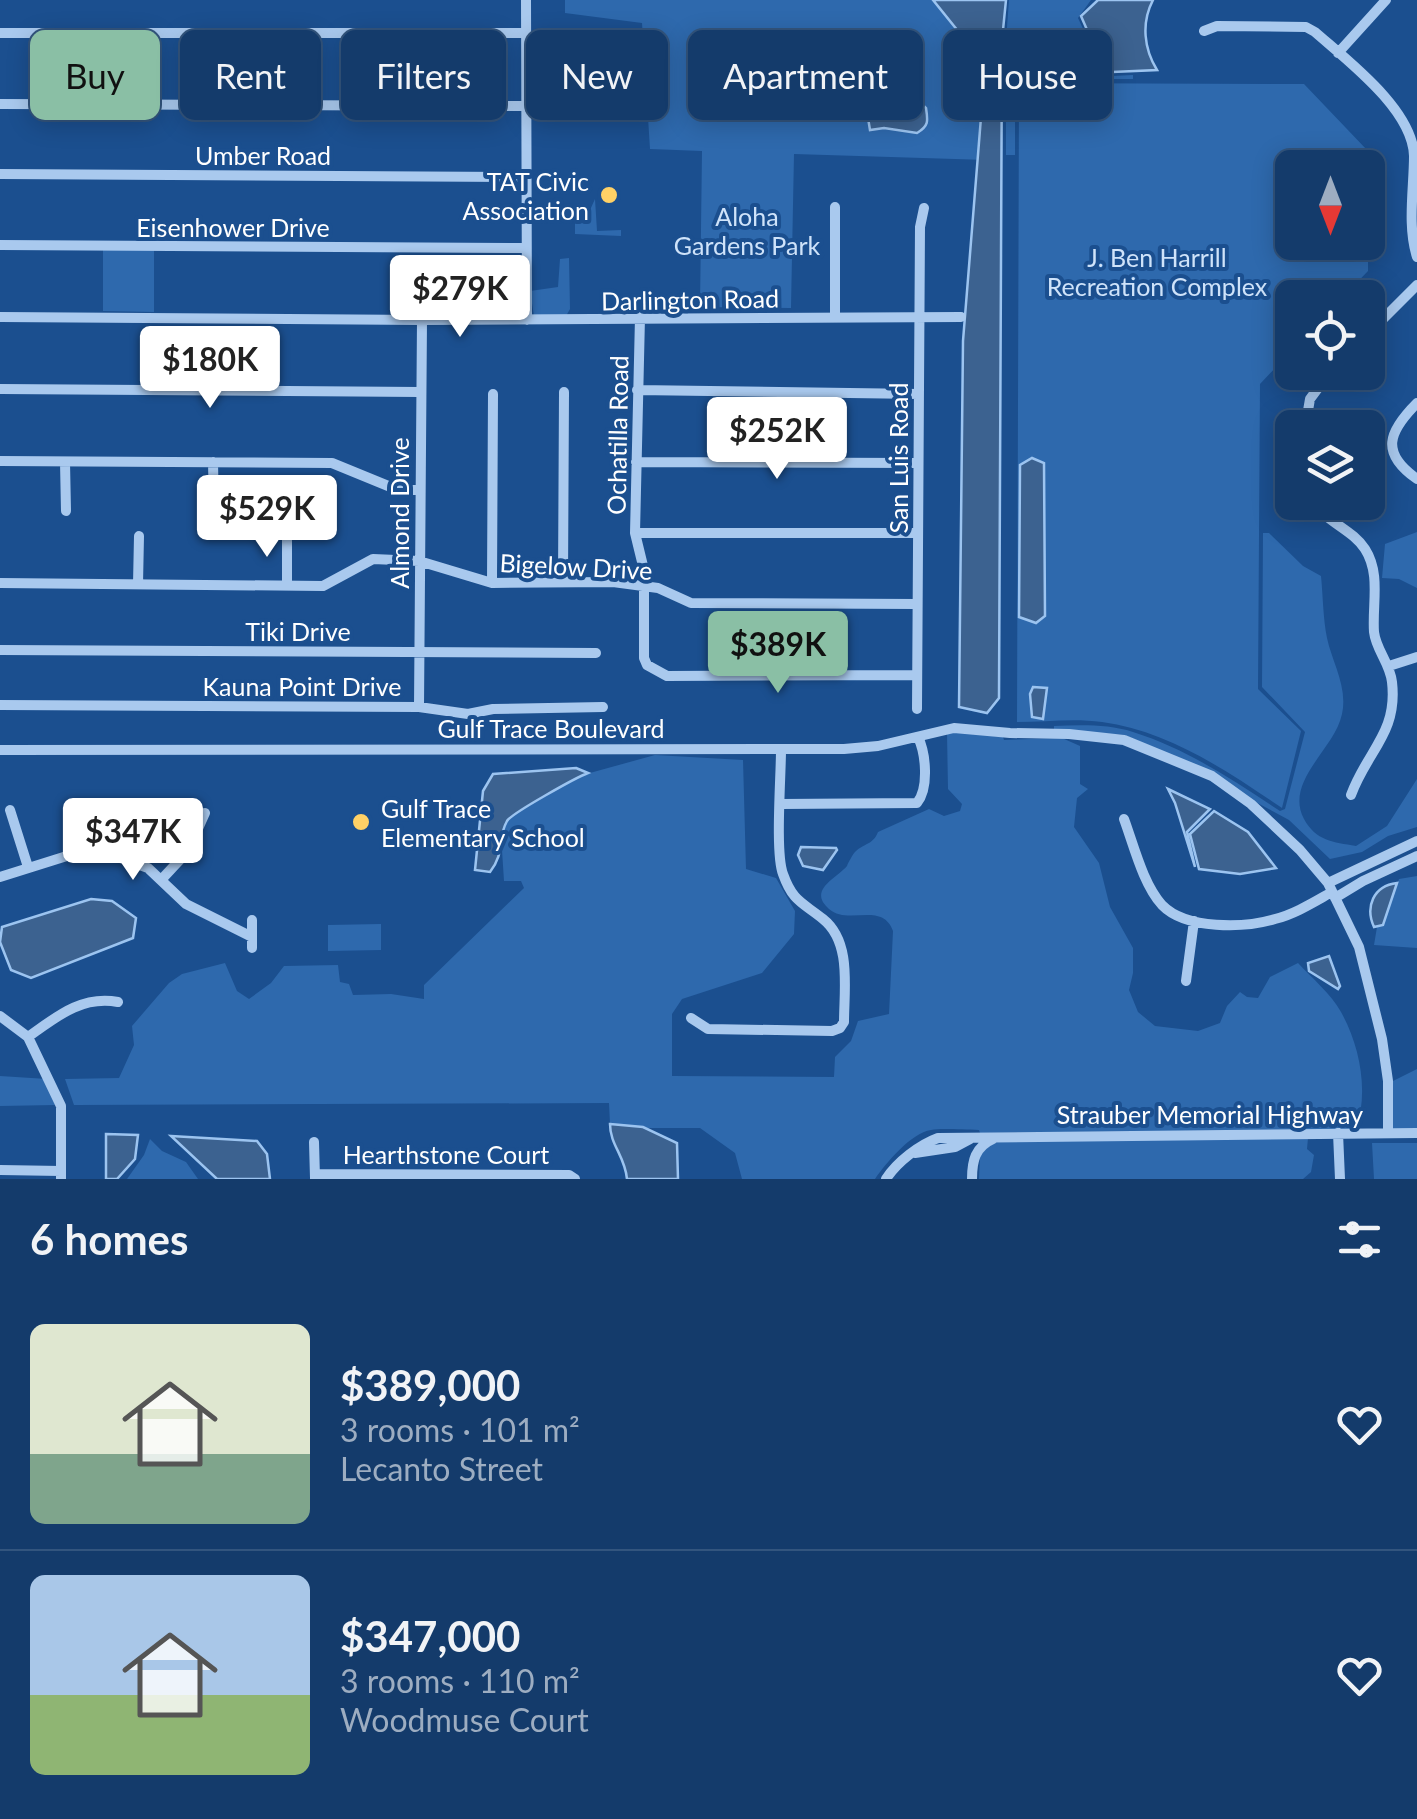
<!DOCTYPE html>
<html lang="en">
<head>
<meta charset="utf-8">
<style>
  body { margin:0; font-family:Lato,sans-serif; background:#1d4271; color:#f1f3f6; height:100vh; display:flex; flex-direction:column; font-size:38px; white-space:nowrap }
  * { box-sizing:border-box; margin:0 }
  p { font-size:32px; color:#9dadc1 }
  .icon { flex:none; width:55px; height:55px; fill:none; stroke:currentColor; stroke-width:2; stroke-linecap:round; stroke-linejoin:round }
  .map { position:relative; height:1179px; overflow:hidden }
  .side { display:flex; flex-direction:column; background:#143b6b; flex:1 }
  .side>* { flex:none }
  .banner { position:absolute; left:30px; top:30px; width:1358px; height:90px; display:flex; gap:20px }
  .needle { width:65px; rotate:180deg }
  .tools { position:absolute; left:1275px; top:150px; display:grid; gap:20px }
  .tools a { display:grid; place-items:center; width:110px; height:110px; border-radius:15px; background:#143b6b; box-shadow:0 5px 25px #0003,0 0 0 2px #33557e; font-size:50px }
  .price { position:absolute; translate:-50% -85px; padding:0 22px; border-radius:10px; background:#fff; color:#222; font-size:32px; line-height:65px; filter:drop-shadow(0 2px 5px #0008) }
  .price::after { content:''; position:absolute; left:50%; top:60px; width:30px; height:22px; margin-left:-15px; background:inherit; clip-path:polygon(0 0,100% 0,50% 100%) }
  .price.active { background:#8abfa5; color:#111 }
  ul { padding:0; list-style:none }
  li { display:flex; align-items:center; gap:30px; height:250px; padding:0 30px }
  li+li { border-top:2px solid #33557e }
  li span { display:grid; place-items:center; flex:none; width:280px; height:200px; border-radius:15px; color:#555 }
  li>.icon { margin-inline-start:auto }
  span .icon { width:120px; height:120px; fill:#fffc; stroke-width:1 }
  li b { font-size:42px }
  h2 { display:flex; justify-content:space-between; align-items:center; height:120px; padding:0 30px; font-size:42px }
  .tag { padding:0 35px; border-radius:15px; background:#143b6b; box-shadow:0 5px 25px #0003,0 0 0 2px #33557e; font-size:35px; line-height:90px }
  .tag.active { background:#8abfa5; color:#111 }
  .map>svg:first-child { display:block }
  .green { fill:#2e69ad }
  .water { fill:#3c6290; stroke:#9cc4f0; stroke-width:2.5 }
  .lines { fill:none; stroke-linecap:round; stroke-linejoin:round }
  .minor { stroke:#a9c9ee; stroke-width:10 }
  .poi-dot { fill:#ffd166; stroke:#1b4f8f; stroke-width:4 }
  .labels { text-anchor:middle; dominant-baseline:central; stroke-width:8; stroke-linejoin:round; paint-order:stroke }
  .street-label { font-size:25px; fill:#fff; stroke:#1b4f8f }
  .poi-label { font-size:25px; fill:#fff; stroke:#1b4f8f; text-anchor:end }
  .park-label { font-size:25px; fill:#cfe3fa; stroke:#1b4f8f }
</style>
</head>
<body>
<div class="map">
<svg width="1417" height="1179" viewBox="0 0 1417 1179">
  <rect width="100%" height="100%" fill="#1b4f8f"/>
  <path class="green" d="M565,0H933L962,36L984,79L987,160L794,154L791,308L700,307L702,151L650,149L642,23L565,13Z
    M1009,0H1091L1078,18L1085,33L1083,74L1090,77L1133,75V79H1019L1015,83V155H1006V41Z
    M1019,83L1304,84L1367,150V167L1292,168V242H1368V196V271L1343,297L1292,298V350L1260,384L1258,689L1301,731L1282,808C1227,771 1169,731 1102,722C1074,718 1044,722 1017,722Z
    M595,199L597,231L621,230V236L575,234V215L590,210Z
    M103,249L154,250V312L103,311Z
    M569,258L570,309L566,316H534L530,291L558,287L560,259Z
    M1417,532V588L1399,579L1382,578L1385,544Z
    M1263,533H1269L1303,566L1321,576C1323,596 1323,618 1327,638C1332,662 1348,687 1342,714C1335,749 1284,781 1304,819C1316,841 1333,842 1356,846L1387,826L1417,779V827L1388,836L1362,852L1330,859L1289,820L1250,799L1214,773L1124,735L1054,730V726C1081,725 1108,724 1133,732C1187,749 1233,780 1280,811L1285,809L1305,732L1262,687Z
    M954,732L1003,737L1004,740L1062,738L1080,746V784L1088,789L1077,798L1074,827L1099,863L1110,907L1133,948V973L1129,990L1138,1012L1155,1026L1198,1031L1220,1023L1227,1006L1240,992L1247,997L1258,998L1270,977L1298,963C1312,978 1331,994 1341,1012C1360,1046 1369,1092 1356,1129L980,1133L979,1130C964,1130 942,1128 931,1130C911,1133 886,1163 875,1179H742L735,1153L700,1128H647L610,1124L609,1103L74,1105L65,1079L119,1078L134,1045L132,1026L169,983L182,974L225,963L237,991L249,999L271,983L284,966L338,965L340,982L349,984L353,995L391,994L424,999V985L524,888L521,881H504L501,835L509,817L579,776L655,755L743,760L746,869L776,878L795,911L794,934L762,973L682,999L672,1014V1076L834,1077L835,1057L851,1041L858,1021L889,1014L893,931C882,901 848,926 829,909C807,890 837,878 847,866C848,863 853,854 855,852C864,843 873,845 878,832L929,809L944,816L960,811L962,804L948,789L947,733Z
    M1417,876V948L1374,945L1377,927L1383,925L1399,879Z
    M381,924V950L328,951V925Z
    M1417,1069V1129H1392L1391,1082Z
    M0,1076L47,1079L55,1105L0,1106Z
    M1308,1138L1307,1149L1314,1155L1311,1172L1303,1179H979L980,1154L992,1144L1003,1140Z
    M150,1139L162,1151L186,1162L198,1179H127L144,1155Z
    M1417,1143V1179H1374L1372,1143Z"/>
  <path class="water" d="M933,0H1006L1002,40L999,698L987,713L959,707L963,341L984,80L962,36Z
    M1098,0H1153C1141,23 1144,49 1157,70L1090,73L1088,32L1081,16Z
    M885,100L921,103L926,108C928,121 929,126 917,133L884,128L870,130L868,118Z
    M1032,458L1044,463L1045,616L1036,623L1019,617L1020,465Z
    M1033,687L1047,688L1043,719L1032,717L1030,694Z
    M576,768L588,773C577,777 512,813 507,821C496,841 506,851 490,872L475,870L483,791L493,774Z
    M1168,789L1210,809L1187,832L1195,867L1175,803Z
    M1214,811L1248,832L1276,868L1240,874L1199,869L1190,834Z
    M801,847L836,848L837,850L823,870L803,866L798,855Z
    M1397,883L1383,925L1374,927C1365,907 1373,886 1397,883Z
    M91,899L112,901L136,918L133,938L31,978L11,970L0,942L2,927Z
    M1329,956L1340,986L1338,989L1309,971L1308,963Z
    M610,1124L643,1127L677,1143L678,1179H627C625,1156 610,1145 610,1124Z
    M106,1134L138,1135L135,1159L117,1179H106Z
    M171,1136L257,1141L267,1154L270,1179H217Z"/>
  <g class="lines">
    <path class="minor" d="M526,0L527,320
      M1204,31L1217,26L1306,27L1315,32C1348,61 1413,110 1414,156C1414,188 1407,226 1417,257
      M0,33H526
      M1338,53L1386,0
      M0,104L525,106
      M0,174L526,177
      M835,207V317
      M0,245L526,248
      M0,317L422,320L961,317
      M640,317L635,533L644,570V658L647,665L667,676L917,675
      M1368,334L1417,285
      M0,389L420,392
      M637,390L919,394
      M1417,403C1388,432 1380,453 1417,479
      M1305,428L1310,399L1330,372
      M0,461L332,463L398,490H419
      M65,462L66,511
      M213,462L214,510
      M636,462L918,463
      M1314,502C1327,523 1352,529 1365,549C1381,574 1372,604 1374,632C1376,650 1390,663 1392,682C1398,733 1367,751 1351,795
      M635,533H918
      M287,535V585
      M563,581L564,392
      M0,583L323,586L373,559L419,561L492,583L613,582L658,588L691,603L917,604
      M492,583L493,394
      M138,584L139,536
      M0,650L596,653
      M1389,666L1417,657
      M0,705L419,707L468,714L493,709L603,707
      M419,707L422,320
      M917,709L920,227L924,208
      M0,750L844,749L878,746L954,728L1010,733L1069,734L1124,740L1212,776L1251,804L1300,850L1328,883L1359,947L1382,1039L1388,1081V1132
      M781,804L917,803C929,788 926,754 918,737
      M10,810L28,867
      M1124,819C1134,846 1143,884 1162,905C1186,930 1245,928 1275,919C1295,914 1314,902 1332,892
      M101,851L103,812
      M0,877L70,855L101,851L148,868L186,904L252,937
      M161,880L188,851L205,813
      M1328,883L1417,841
      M1335,898L1363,881L1417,856
      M252,920V948
      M1186,981L1194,921
      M0,1016L28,1037L61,1106V1179
      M691,1018L708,1029L832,1031L840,1028L844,1022C844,989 852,942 823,919C802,902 793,902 783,874C775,853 781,777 781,750
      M28,1037C56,1017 82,995 118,1002
      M1338,1133L1340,1179
      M314,1142L315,1178
      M915,1153L955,1147L970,1139
      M0,1170L61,1171
      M315,1174L569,1175L575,1179
      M886,1179C897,1162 919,1145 938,1138L1417,1133
      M972,1179C972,1161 975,1147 993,1139"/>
  </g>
  <g class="poi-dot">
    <circle cx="609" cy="195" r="10"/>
    <circle cx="361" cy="822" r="10"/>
  </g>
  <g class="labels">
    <g class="street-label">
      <text x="263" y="155">Umber Road</text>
      <text x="233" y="227">Eisenhower Drive</text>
      <text transform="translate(690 299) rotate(-1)">Darlington Road</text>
      <text transform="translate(617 435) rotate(-89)">Ochatilla Road</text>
      <text transform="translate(898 458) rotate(-90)">San Luis Road</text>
      <text transform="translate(399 513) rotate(-90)">Almond Drive</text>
      <text transform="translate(576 566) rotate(3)">Bigelow Drive</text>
      <text x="298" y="631">Tiki Drive</text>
      <text x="302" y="686">Kauna Point Drive</text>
      <text x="551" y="728">Gulf Trace Boulevard</text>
      <text x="1210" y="1114">Strauber Memorial Highway</text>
      <text x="446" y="1154">Hearthstone Court</text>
    </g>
    <g class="poi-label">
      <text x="589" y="181">TAT Civic<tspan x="589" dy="29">Association</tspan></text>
      <text x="381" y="808" text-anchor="start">Gulf Trace<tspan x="381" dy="29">Elementary School</tspan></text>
    </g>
    <g class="park-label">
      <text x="747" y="216">Aloha<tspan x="747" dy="29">Gardens Park</tspan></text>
      <text x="1157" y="257">J. Ben Harrill<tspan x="1157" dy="29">Recreation Complex</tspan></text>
    </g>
  </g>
</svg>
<div class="tools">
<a><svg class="needle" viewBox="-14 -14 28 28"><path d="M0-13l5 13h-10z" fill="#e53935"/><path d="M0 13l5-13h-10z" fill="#9dadc1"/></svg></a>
<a><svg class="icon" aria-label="locate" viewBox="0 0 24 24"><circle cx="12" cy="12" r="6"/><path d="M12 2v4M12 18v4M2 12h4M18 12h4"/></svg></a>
<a><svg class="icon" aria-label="layers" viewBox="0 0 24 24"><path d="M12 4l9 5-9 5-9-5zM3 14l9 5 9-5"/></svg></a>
</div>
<b class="price" style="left:460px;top:340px">$279K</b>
<b class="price" style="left:210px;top:411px">$180K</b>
<b class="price" style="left:777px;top:482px">$252K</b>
<b class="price" style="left:267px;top:560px">$529K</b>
<b class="price active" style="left:778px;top:696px">$389K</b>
<b class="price" style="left:133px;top:883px">$347K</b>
<div class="banner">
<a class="tag active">Buy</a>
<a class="tag">Rent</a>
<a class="tag">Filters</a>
<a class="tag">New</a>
<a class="tag">Apartment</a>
<a class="tag">House</a>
</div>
</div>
<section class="side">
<h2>6 homes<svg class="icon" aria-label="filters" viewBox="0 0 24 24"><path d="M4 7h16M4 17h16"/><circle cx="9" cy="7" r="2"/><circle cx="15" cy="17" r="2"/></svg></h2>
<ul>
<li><span style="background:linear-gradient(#dfe7d0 65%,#7fa58c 0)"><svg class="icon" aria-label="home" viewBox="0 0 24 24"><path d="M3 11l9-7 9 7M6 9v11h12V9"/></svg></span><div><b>$389,000</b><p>3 rooms · 101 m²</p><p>Lecanto Street</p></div><svg class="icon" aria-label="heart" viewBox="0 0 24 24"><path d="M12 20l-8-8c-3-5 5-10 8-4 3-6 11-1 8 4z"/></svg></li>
<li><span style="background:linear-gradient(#a9c7e8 60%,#8fb573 0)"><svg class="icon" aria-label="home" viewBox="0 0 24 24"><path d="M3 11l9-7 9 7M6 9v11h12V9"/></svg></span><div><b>$347,000</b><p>3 rooms · 110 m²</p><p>Woodmuse Court</p></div><svg class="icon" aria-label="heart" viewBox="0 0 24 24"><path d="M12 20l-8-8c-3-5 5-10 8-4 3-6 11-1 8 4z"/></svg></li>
</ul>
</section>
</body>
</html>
